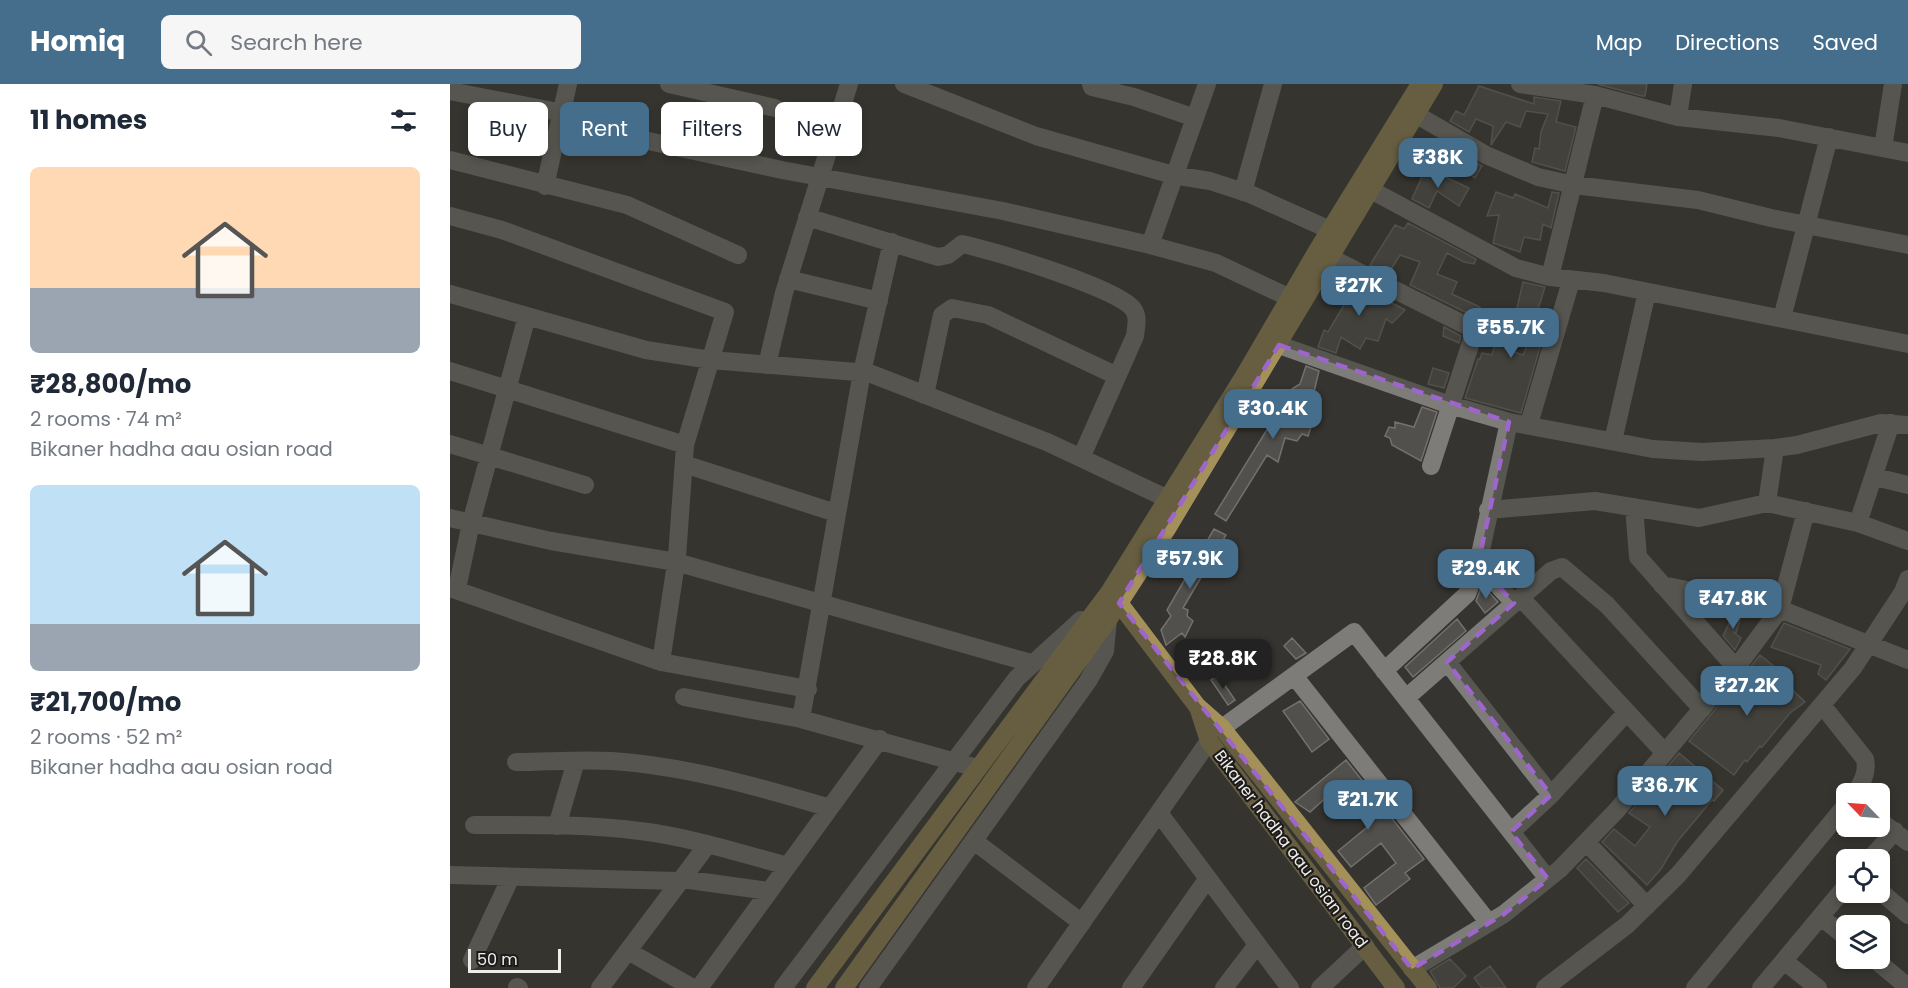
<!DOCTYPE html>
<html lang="en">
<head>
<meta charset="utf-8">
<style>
  body { margin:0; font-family:Poppins,sans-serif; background:#f6f6f7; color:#1f2937; height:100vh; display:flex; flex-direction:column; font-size:22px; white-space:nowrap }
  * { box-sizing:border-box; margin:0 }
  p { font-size:20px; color:#747a83 }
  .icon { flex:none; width:33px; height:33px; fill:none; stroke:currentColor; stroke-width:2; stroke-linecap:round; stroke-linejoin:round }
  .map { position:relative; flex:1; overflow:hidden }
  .panel { display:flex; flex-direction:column; background:#fff; width:450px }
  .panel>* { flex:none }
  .top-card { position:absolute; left:18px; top:18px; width:570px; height:54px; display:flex; gap:12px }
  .needle { width:39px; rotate:295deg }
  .tools { position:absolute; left:1386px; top:699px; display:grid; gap:12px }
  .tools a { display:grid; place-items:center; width:54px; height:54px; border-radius:9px; background:#fff; box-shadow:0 3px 9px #0003; font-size:30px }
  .scale { position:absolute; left:18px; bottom:15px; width:93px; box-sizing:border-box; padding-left:6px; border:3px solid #eeedea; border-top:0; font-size:16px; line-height:21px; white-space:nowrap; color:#eeedea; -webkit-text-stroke:4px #1c1b1a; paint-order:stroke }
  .price { position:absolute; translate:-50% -51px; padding:0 14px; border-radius:12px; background:#456d8c; color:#fff; font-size:20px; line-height:39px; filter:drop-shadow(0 2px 3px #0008) }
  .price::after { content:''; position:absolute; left:50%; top:36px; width:18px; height:14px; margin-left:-9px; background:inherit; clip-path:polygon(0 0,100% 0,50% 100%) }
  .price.on { background:#222; color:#fff }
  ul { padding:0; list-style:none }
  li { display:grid; align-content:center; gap:12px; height:318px; padding:0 30px }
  li span { display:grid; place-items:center; height:186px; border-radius:9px; color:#555 }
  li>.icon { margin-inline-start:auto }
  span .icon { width:108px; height:108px; fill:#fffc; stroke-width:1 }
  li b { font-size:26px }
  h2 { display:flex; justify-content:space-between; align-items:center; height:72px; padding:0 30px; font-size:26px }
  .tag { padding:0 21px; border-radius:9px; background:#fff; box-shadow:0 3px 9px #0003; font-size:21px; line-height:54px }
  .tag.on { background:#456d8c; color:#fff }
  header { display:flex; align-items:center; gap:36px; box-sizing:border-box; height:84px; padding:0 30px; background:#456d8c; color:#fff }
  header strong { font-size:28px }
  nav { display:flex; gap:33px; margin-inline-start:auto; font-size:21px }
  .search { width:420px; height:54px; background:#f6f6f7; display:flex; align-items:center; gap:15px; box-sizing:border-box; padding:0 21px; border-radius:9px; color:#747a83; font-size:22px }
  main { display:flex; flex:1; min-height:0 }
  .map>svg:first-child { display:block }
  .building { fill:#52504c; stroke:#73716d; stroke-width:1.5 }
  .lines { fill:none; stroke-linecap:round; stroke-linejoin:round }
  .minor { stroke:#7e7c78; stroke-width:18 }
  .major { stroke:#a49059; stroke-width:18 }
  .marked { fill:none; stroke:#9e66cc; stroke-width:4.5; stroke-dasharray:12 8; stroke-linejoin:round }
  .labels { text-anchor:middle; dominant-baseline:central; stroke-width:4.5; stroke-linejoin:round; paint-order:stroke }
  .street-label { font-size:16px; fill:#eeedea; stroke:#1c1b1a }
</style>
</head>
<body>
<header>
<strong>Homiq</strong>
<div class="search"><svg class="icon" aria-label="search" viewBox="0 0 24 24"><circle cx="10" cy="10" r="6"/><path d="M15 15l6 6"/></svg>Search here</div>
<nav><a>Map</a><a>Directions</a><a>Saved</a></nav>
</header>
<main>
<section class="panel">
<h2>11 homes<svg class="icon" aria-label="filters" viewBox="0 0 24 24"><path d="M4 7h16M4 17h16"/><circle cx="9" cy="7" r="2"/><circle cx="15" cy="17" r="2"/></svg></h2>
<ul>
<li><span style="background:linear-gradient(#ffd9b3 65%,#9aa5b1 0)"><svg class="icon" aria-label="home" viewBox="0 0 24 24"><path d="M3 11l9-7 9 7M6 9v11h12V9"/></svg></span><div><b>₹28,800/mo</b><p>2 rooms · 74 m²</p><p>Bikaner hadha aau osian road</p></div></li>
<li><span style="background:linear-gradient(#bfe0f5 75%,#9aa5b1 0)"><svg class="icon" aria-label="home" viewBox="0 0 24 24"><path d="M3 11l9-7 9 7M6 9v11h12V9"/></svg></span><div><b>₹21,700/mo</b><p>2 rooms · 52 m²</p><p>Bikaner hadha aau osian road</p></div></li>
</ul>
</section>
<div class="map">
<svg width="1458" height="904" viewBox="0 0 1458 904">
  <rect width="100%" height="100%" fill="#353430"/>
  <path class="building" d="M1147,0H1197L1195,12H1192Z
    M1029,2L1084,20V13L1111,17L1106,38L1126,43L1115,87L1082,78L1085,64L1089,65L1091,48L1098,30L1076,27L1070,43L1056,38L1041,61L1043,42L1026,35L1019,48L1000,37L1006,27L1014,31Z
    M995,60L1032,82L1025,94L991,70Z
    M976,84L1019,104L1009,122L987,107L979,124L962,115Z
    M1046,108L1063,114L1065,110L1098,124L1102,108L1109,109L1101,144L1093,140L1090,156L1074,153L1070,168L1043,159L1049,131L1037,132Z
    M958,139L1026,175L1024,180L1014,178L997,169L987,190L1007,198L1002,210L1030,223L1025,233L960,201L970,178L950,171L938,190L920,181L945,141L954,145Z
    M895,194L955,226L942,239L936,235L928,257L916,254L910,265L891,253L886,269L868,263L874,246L878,248L897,216L886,211Z
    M1073,198L1095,203L1087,228L1099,232L1071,329L1015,314L1028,275H1030L1032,269L1042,271L1050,241L1060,243L1055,265L1073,271L1085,244L1064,237Z
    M994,243L1011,252L1009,259L993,252Z
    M856,282L869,287L862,316L854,313L846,338L861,343L858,352L852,350L847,357L835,354L828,378L817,371L776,437L765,430L818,344L823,331L833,334L842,305L850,300Z
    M983,284L999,289L994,304L978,300Z
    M972,323L987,328L971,377L942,361L940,354L935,352L939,343L945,344V338L964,343Z
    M764,445L776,451L733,524L738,526L737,532L743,537L735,553L732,549L716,561L711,546L721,532L717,526Z
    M1032,501L1048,518L1035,529L1026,517Z
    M1285,527L1292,529L1286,549L1283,548L1291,554L1285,566L1273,552Z
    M1007,535L1016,547L963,593L955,583Z
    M1334,539L1400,565L1376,596L1368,590L1371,581L1321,563Z
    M842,554L856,569L846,575L834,562Z
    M1310,571L1326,584L1325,589L1355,618L1340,629L1312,663L1310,662L1297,678L1295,676L1284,691L1239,657Z
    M768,591L785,616L778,621L761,596Z
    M850,617L879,655L862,668L833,627Z
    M1229,669L1273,706L1264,717L1262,716L1227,758L1211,785L1197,801L1152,758L1164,745L1185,762L1200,743L1179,729Z
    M896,676L974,775L955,789L960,795L926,821L914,804L946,779L931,759L901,783L888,767L921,740L917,736L922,732L903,719L891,700L860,728L845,718Z
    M1136,775L1179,819L1168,828L1127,784Z
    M1000,875L1016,892L1003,904H990L980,887Z
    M1040,882L1056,904H1032L1024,894Z"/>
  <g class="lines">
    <path class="minor" d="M219,0L325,24
      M454,0L586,52L723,91L760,97L800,110L880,146
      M641,0L642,3L684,13L745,34
      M1070,0L1145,11L1228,33L1329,44L1458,69
      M0,7L113,29
      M967,31L1036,71L1088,93L1124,101L1248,116L1321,134L1458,161
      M1228,33L1233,0
      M111,38L332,86L553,127L700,161L766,179L840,214
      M1433,64L1443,0
      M0,76L177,121L288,171
      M95,102L118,0
      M921,106L1066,184L1100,193L1154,199L1458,260
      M793,108L823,0
      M0,132L52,146L275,228L235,361L227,473L211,578L358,605
      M357,133L488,173L498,171L512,160C541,166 668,204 683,225C689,233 686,242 685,252L631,374
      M442,158L412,288L351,635L527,684
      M700,161L757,0
      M879,173L1025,246L981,382
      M1100,193L1145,11
      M338,195L429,217
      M0,210L196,266L261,276L419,289L597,358L718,415
      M1332,234L1379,53
      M829,261L1000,321L1059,338L1203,365L1252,368L1325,364L1347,361L1431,339L1458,341
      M317,281L334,209L399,0
      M0,287L235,361
      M475,311L492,231L502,224L538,231L667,292
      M1079,340L1121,197
      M1163,357L1197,208
      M0,360L135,401
      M234,380L386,429
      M1425,393L1458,401
      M1317,419L1325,364
      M1184,423L1188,473L1286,584
      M1038,426L1145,417L1249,434L1317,419L1408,439L1458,457
      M0,434L101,457L226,478L581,579
      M1408,439L1441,339
      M1028,480L1064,519
      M1212,501L1330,525L1458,576
      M0,504L211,578
      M7,505L21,439L77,232
      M1070,513L1215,669
      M997,578L1101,711
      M934,587L1017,510L1027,484L1059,338
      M845,593L1039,839
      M234,613L351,635
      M956,614L1101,487L1112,483L1157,521L1252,625
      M1372,621L1415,675C1418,689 1412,698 1405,710
      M772,644L904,548L1098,795
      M66,678C97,678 130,675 162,677C236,682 309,703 380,724
      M709,729L840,904
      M1430,737L1458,758
      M24,741C79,741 135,740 190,747C240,753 289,769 338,782
      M107,742L126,677
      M1061,748L1101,711L1177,628
      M524,757L632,839
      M1136,758L1197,822
      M1419,776L1445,747
      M0,791L228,797L232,795L319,807
      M1430,807L1458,831
      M1371,833L1396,853
      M178,867L243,904
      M1423,874L1458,903
      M22,876L61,793
      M1334,877L1368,904
      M962,885L1054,830L1110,785L1167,726L1286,584L1330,525L1356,427
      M67,903L69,904
      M150,904L258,760
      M249,904L430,655
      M333,904L567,594L631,536
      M418,904L638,597L655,567L658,536
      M586,904L759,657
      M681,904L758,794
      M774,904L807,861
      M870,904L915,862
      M1095,904L1177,841L1228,791L1403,584L1453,508L1458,495
      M1245,904L1396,721
      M1311,904L1396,802"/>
    <path class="major" d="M663,511L747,622L772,644L978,904
      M748,623L759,657L946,904
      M365,904L660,507L794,292L867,167L970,0
      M394,904L658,536L718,443L984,0"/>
  </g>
  <path d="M0 0H1458V904H0ZM829,261L1059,338L1028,480L1064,519L997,578L1101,711L1061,748L1098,795L1054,830L962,885L669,519Z" fill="#353430" fill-opacity=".55" fill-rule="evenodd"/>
  <path class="marked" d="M829,261L1059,338L1028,480L1064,519L997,578L1101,711L1061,748L1098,795L1054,830L962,885L669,519Z"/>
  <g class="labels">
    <g class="street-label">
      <text transform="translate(841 765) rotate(53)">Bikaner hadha aau osian road</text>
    </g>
  </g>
</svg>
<div class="tools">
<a><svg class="needle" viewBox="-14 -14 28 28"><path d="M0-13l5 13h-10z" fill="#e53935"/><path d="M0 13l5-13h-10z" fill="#747a83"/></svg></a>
<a><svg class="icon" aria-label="locate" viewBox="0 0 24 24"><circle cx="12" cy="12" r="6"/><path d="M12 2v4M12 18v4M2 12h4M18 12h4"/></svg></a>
<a><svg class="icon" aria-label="layers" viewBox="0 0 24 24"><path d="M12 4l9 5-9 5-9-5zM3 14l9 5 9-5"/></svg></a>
</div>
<div class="scale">50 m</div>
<b class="price" style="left:988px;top:105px">₹38K</b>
<b class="price" style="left:909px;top:233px">₹27K</b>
<b class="price" style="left:1061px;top:275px">₹55.7K</b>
<b class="price" style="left:823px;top:356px">₹30.4K</b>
<b class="price" style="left:740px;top:506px">₹57.9K</b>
<b class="price" style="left:1036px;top:516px">₹29.4K</b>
<b class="price" style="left:1283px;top:546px">₹47.8K</b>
<b class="price on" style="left:773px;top:606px">₹28.8K</b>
<b class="price" style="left:1297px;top:633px">₹27.2K</b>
<b class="price" style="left:1215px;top:733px">₹36.7K</b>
<b class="price" style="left:918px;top:747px">₹21.7K</b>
<div class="top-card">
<a class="tag">Buy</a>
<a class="tag on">Rent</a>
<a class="tag">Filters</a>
<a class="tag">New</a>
</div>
</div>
</main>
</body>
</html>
